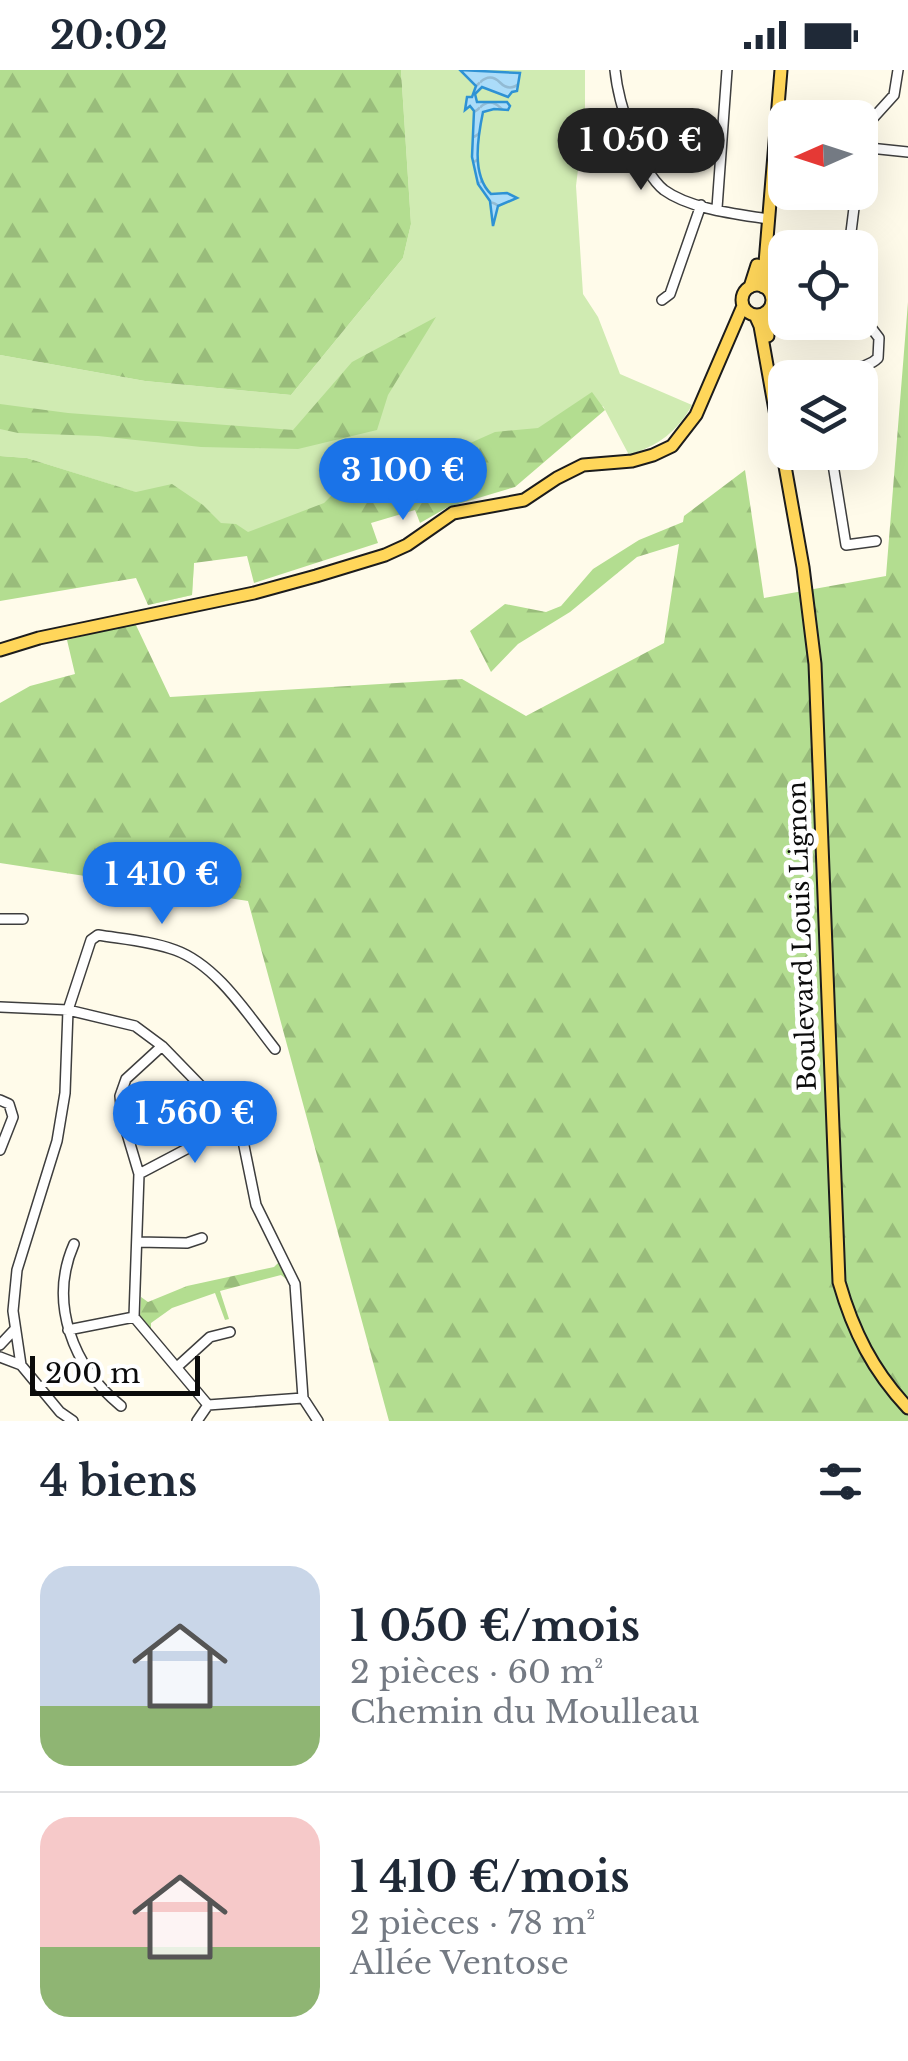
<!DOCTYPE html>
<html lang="fr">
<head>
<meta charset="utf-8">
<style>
  body { margin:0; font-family:"Libre Baskerville",serif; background:#f2f2f3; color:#1f2937; height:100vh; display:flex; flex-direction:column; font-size:38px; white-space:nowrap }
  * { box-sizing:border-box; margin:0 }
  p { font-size:32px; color:#747a83 }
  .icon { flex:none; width:55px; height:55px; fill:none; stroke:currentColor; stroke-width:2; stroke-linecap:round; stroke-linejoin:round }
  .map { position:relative; height:1351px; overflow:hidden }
  .panel { display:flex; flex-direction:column; background:#fff; flex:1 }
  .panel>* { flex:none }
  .needle { width:65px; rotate:267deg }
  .controls { position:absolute; left:768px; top:30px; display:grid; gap:20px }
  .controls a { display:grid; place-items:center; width:110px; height:110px; border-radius:20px; background:#fff; box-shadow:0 10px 40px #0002; font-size:50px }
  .scale { position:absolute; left:30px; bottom:25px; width:170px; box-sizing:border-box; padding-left:10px; border:5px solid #0b0b0b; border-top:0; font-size:28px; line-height:35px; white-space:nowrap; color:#0b0b0b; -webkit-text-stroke:8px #fff; paint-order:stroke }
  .price { position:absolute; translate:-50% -85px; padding:0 22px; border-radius:35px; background:#1a73e8; color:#fff; font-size:32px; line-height:65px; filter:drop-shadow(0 2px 5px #0008) }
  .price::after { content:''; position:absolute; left:50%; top:60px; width:30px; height:22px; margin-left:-15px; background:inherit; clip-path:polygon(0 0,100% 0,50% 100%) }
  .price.active { background:#222; color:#fff }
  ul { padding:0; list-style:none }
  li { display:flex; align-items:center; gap:30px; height:250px; padding:0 40px }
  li+li { border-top:2px solid #e0e1e3 }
  li span { display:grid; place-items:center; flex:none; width:280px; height:200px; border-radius:30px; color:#555 }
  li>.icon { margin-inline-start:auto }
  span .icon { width:120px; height:120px; fill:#fffc; stroke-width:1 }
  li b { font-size:42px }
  h2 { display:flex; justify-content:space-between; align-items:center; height:120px; padding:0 40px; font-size:42px }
  .status { display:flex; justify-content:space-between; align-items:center; height:70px; padding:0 50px; background:#fff; direction:ltr }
  .status svg { height:28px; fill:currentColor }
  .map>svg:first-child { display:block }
  .grass { fill:#d0ebb2 }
  .forest { fill:url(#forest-firs) }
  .water { fill:url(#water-waves); stroke:#2e92d4; stroke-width:2.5 }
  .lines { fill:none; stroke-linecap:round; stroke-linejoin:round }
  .minor-casing { stroke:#3e3e3e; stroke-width:12 }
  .major-casing { stroke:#1c1c1c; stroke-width:15 }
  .minor { stroke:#fff; stroke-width:9 }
  .major { stroke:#ffd65a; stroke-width:11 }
  .labels { text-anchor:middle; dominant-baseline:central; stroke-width:10; stroke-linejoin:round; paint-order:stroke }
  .street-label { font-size:25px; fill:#0b0b0b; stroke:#fff }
</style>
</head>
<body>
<div class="status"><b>20:02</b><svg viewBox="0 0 49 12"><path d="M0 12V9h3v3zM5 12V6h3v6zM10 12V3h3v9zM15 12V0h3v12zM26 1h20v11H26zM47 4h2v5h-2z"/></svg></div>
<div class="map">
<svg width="908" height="1351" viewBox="0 0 908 1351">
  <defs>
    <pattern id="forest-firs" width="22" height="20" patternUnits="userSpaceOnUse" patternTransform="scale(2.5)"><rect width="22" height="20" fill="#b3dd90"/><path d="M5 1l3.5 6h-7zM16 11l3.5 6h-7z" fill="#99bc7b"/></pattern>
    <pattern id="water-waves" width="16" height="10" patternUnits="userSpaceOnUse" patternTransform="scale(2.5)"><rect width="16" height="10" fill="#abdcf9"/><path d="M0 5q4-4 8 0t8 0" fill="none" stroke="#92bbd4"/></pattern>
  </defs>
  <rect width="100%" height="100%" fill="#fffbea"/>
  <path class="grass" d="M401,0H585V41L576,116L583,224L598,247L620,304L692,335C677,362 659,375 629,385L603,336L579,353L432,396L415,408L194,493L192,525L148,535L135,422L27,388L0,386V285L145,311L291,325L403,188L411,154Z"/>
  <path class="forest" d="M0,0H401L411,154L403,188L291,325L145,311L0,285Z
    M908,232V1351H389L248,831L0,793V633L30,616L75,604L67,570L135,553L170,627L462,609L526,646L664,573L679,474L637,487L570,542L518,574L491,602L470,561L505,534L546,542L561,536L593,499L639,470L683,452L684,446L745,400L764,528L886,506Z
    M436,247L388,325L377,360L298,379L201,377L98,366L18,363L0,359V334L68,343L293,360L352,292Z
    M592,322L605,340L515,417L448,437L420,453L415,440L371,453L378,473L254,513L247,486L194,493L192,525L148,535L136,508L0,531V386L27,388L136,422L172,414L203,435L221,453L236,454L248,462L324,433L339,418L337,390L375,384L415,408L468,374L495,362L538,358Z
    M280,1191L289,1211L281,1205L220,1221L229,1249L225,1250L215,1223L172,1238L151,1253V1260L140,1246L141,1227L148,1232L187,1216L274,1197Z"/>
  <path class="water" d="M460,0L520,3L517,21L512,22L508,27L482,17L475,24L477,32H507L510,36L508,40L494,39L483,42C478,66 471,105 491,124L507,123L517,128L498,136L493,156L490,131L478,114L472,87L474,41L470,36L465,40L467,27H472L476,16Z"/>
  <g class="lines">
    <defs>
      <path id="minor" d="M615,0C618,31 639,100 664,120C690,139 737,144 768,149
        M860,77L908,82
        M860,89L865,57L894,25L898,0
        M717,138L727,0
        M849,178L856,122
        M768,220L785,222
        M662,230L670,224L701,135
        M771,234L785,226
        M824,308C840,295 864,302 878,288L879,268L860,243
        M860,375H868
        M831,382L846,475L876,471
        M0,849H23
        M0,937L68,940L135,956L162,976L228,1044L243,1071L256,1135L295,1214L303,1328L318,1351
        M162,976L126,1009L120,1026L122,1047L139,1104L134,1247L208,1335
        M0,1030L9,1034L13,1047L0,1080
        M139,1104L234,1054
        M137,1172L187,1173L202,1168
        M74,1174C48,1233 73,1297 121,1336
        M68,1260L134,1247
        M0,1275L15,1259
        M0,1287L21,1295
        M177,1297L210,1267L230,1262
        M73,1351L60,1342L21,1295L13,1241L17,1200L57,1071L65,1023L68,940L91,870L98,865C123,869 151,871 175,880C217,895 248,945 275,979
        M197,1351L208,1335L303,1328"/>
      <path id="major" d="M742 230a15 15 0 1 1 30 0a15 15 0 1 1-30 0Z
        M750,217L757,195
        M763,217L781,0
        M767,242L768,266
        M755,245L760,256L803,497L815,594L839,1212C853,1261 873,1301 908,1338
        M0,580L39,568L254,523L316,506L385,485L407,475L453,443L524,430L557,408L583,395L632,391L653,385L672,376L696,345L743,236"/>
    </defs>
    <use href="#minor" class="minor-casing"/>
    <use href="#major" class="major-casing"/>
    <use href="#minor" class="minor"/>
    <use href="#major" class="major"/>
  </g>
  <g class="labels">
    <g class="street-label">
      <text transform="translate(802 866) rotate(-92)">Boulevard Louis Lignon</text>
    </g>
  </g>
</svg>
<div class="controls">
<a><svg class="needle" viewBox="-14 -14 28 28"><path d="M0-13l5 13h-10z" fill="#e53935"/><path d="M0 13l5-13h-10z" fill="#747a83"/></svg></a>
<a><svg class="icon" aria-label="locate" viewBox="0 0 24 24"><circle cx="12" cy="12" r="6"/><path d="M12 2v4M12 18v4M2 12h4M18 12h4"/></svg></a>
<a><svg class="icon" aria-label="layers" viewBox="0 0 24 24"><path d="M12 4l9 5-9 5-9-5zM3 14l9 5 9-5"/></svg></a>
</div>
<div class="scale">200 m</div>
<b class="price active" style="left:641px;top:123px">1 050 €</b>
<b class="price" style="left:403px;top:453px">3 100 €</b>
<b class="price" style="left:162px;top:857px">1 410 €</b>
<b class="price" style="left:195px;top:1096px">1 560 €</b>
</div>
<section class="panel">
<h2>4 biens<svg class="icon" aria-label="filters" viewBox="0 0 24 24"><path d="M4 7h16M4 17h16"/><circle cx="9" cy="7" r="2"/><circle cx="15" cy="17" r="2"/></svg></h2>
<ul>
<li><span style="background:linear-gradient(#c9d6e8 70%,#8fb573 0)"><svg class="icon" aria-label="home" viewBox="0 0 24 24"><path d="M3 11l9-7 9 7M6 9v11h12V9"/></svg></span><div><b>1 050 €/mois</b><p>2 pièces · 60 m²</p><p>Chemin du Moulleau</p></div></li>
<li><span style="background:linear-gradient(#f6c9c9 65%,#8fb573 0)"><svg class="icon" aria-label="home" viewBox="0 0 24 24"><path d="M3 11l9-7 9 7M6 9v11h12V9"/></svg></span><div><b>1 410 €/mois</b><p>2 pièces · 78 m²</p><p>Allée Ventose</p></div></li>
</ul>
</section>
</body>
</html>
